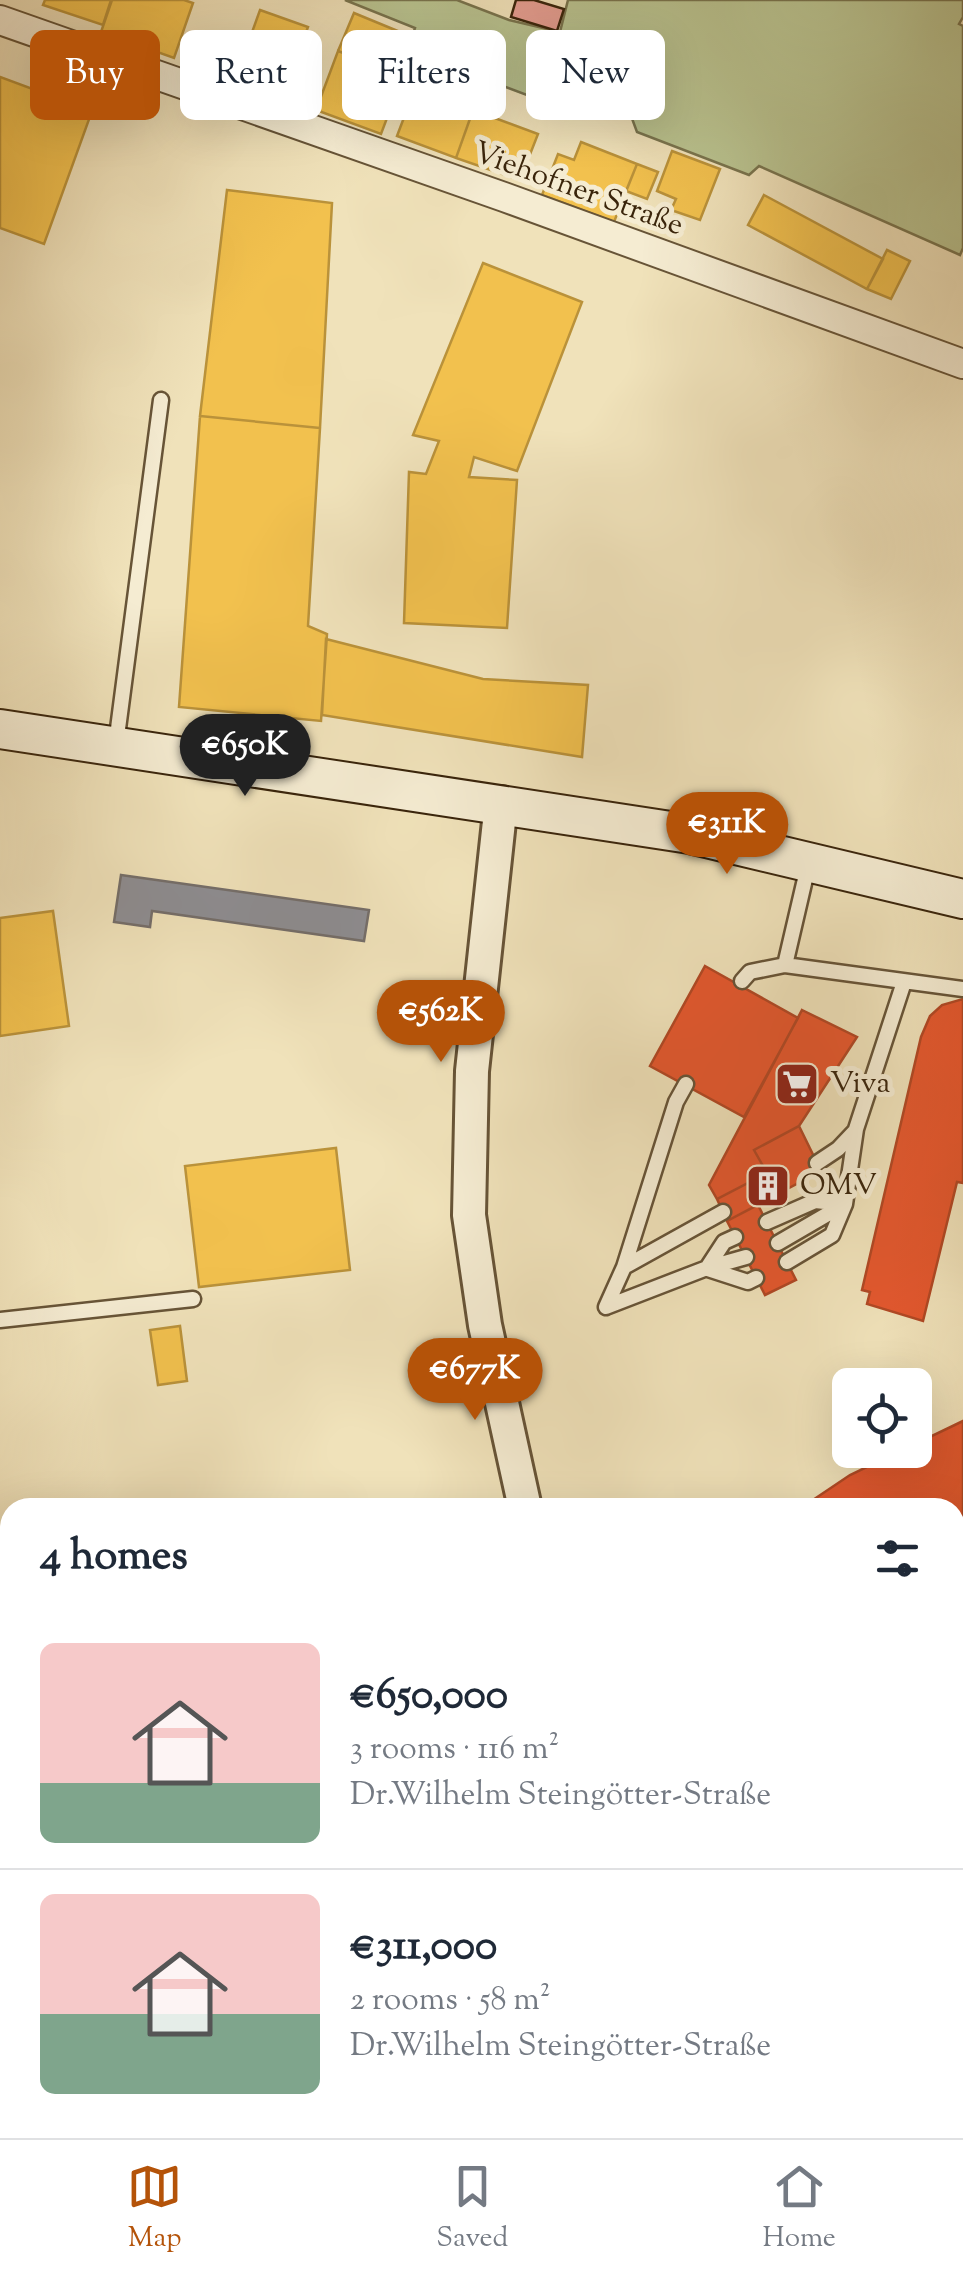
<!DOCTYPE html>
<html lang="en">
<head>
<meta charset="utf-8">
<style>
  body { margin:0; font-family:"Sorts Mill Goudy",serif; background:#f6f6f7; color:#1f2937; height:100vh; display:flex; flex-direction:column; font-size:38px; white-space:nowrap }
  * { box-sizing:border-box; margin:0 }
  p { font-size:32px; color:#747a83 }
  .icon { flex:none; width:55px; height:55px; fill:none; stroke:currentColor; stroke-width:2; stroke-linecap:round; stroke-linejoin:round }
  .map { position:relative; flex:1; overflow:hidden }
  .drawer { position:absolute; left:0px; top:1498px; width:965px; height:642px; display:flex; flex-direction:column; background:#fff; border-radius:30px 30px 0 0; box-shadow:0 10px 40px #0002 }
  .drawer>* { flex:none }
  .top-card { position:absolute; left:30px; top:30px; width:905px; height:90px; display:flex; gap:20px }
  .tools { position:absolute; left:832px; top:1368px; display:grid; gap:20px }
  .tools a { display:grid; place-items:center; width:100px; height:100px; border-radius:15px; background:#fff; box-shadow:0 10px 40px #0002; font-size:50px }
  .price { position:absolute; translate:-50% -85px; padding:0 22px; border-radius:35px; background:#b45309; color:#fff; font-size:32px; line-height:65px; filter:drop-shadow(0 2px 5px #0008) }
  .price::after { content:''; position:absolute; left:50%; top:60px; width:30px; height:22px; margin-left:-15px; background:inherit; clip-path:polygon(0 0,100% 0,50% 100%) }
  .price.on { background:#222; color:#fff }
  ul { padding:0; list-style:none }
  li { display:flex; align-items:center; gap:30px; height:250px; padding:0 40px }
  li+li { border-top:2px solid #e0e1e3 }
  li span { display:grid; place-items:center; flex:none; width:280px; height:200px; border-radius:15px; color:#555 }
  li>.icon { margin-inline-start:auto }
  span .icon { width:120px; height:120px; fill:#fffc; stroke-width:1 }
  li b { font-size:42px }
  h2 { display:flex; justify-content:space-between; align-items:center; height:120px; padding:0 40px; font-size:42px }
  .tag { padding:0 35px; border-radius:15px; background:#fff; box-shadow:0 10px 40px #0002; font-size:35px; line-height:90px }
  .tag.on { background:#b45309; color:#fff }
  .menu { display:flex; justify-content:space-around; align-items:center; height:140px; border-top:2px solid #e0e1e3; background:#fff; font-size:28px; color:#747a83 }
  .menu a { display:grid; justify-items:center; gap:5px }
  .menu .on { color:#b45309 }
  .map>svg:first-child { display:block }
  .green { fill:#b9c390; stroke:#79744e; stroke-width:2.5 }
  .homes { fill:#f2c14e; stroke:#ba923a; stroke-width:2.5 }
  .shops { fill:#e4572e; stroke:#b14824; stroke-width:2.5 }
  .industry { fill:#8d8d92; stroke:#746e6a; stroke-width:2.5 }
  .building { fill:#e59e92; stroke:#39240b; stroke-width:2.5 }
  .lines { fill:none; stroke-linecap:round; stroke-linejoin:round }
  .service-casing { stroke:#675437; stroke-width:19 }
  .minor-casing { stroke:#675437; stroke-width:32 }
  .tertiary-casing { stroke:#675437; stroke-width:38 }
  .secondary-casing { stroke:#39240b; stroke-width:42 }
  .service { stroke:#f5ecd2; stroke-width:14 }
  .minor { stroke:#f5ecd2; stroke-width:28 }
  .tertiary { stroke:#f5ecd2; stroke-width:32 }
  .secondary { stroke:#f5ecd2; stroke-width:38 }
  .labels { text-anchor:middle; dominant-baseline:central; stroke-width:10; stroke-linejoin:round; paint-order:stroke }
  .street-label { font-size:30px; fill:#39240b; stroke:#f5ecd2 }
  .poi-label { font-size:30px; fill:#39240b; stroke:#f5ecd2; text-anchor:start }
</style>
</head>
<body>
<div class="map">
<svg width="963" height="2138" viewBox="0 0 963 2138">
  <rect width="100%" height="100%" fill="#f0e2ba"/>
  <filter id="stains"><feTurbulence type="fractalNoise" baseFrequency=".002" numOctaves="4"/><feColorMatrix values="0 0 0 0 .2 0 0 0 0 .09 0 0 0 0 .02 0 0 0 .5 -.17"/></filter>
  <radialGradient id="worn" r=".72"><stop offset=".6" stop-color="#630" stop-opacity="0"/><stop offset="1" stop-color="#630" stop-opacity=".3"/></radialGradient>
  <path class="green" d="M345,0H457L509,20L560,32L568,0H963V17L959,24L963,26V248L960,255L759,166L749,175L637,132L623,94L600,85L556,106L408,50L415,28Z
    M386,2130H746L731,2138H394Z"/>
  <path class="homes" d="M45,0H111L103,25L43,5Z
    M112,0H184L193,3L174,58L101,32Z
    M260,10L308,27L283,95L236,77Z
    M354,13L405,34L391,71L338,51Z
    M338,51L391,71L394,60L407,65L381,134L316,110Z
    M422,70L480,91L456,158L397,136Z
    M0,77L92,111L44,244L0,228Z
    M473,110L538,134L520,180L456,158Z
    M581,142L637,164L614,222L542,195L558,154L574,160Z
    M672,151L720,169L700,220L671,210L676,199L657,191Z
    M637,164L658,172L647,199L626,191Z
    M227,190L332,203L320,428L200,416Z
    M764,195L883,259L867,289L748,225Z
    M887,250L910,261L891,299L867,289Z
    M483,263L582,302L517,471L474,457L469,477L517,480L507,628L404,623L409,472L426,474L439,441L413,435Z
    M200,416L320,428L308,626L327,634L321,721L179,707Z
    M326,639L483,679L588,685L582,757L322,715Z
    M53,911L69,1026L0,1036V918Z
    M336,1148L350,1270L199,1287L185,1166Z
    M180,1326L187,1381L158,1385L150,1330Z
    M0,2055L10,2073V2130H16L2,2138Z"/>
  <path class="shops" d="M705,966L798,1018L744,1117L650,1066Z
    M963,999V1183L957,1182L923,1321L867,1304L870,1292L862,1290L921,1037L930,1016L942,1005Z
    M802,1010L857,1037L799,1126L754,1150L767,1173L717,1199L709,1185Z
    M799,1126L821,1171L727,1221L717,1199L767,1173L754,1150Z
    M758,1205L796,1280L765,1295L727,1221Z
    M963,1421V2138H937L933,2130H955V1508H801L850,1475L902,1450H915V1444Z"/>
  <path class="industry" d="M121,875L369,910L364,941L152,911L150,927L114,922Z"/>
  <path class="building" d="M516,0H534L564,9L557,31L511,17Z"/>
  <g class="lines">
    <defs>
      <path id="service" d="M116,744L161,400
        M785,965L809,862
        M742,981L750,972L785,965L963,989
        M817,1163L838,1149L856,1130
        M767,1222L815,1201L845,1204L832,1235L787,1262
        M778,1243L845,1204L856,1129L904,982
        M624,1267L723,1212
        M707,1268L724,1242L735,1237
        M708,1269L748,1282L756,1278
        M606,1307L624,1267L676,1102L686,1084
        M606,1307L707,1268L746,1257
        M0,1320L193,1299
        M0,1912L10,1930"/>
      <path id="minor" d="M0,20L504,197L963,364
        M0,1835L10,1830"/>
      <path id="tertiary" d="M501,803L472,1071L469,1215L485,1325L525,1508
        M827,2130L831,2138"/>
      <path id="secondary" d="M0,729L690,834L963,899"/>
    </defs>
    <use href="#service" class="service-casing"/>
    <use href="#minor" class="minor-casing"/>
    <use href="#tertiary" class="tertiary-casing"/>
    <use href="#secondary" class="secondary-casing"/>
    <use href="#service" class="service"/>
    <use href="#minor" class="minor"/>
    <use href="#tertiary" class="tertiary"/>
    <use href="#secondary" class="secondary"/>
  </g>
  <defs>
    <symbol id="supermarket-square" viewBox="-11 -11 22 22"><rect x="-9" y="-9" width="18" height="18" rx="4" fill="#8f2418" stroke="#f5ecd2"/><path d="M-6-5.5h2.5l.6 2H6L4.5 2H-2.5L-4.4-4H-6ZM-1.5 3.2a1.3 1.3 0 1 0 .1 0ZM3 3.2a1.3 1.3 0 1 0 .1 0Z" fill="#fff"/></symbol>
    <symbol id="building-square" viewBox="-11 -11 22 22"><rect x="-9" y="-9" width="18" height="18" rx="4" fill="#8f2418" stroke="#f5ecd2"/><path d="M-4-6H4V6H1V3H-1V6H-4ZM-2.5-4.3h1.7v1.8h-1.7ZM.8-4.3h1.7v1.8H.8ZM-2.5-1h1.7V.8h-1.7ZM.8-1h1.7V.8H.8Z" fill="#fff"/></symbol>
  </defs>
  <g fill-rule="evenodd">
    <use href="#supermarket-square" x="772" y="1059" width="50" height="50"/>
    <use href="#building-square" x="743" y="1161" width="50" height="50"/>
  </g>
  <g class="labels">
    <g class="street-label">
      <text transform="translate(578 190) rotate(20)">Viehofner Straße</text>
    </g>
    <g class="poi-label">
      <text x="830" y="1084">Viva</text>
      <text x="800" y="1186">OMV</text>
    </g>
  </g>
  <rect width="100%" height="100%" filter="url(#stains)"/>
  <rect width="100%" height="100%" fill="url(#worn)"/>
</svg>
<div class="tools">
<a><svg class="icon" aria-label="locate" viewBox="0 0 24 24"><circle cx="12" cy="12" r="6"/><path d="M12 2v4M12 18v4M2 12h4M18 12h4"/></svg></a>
</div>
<b class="price on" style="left:245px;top:799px">€650K</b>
<b class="price" style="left:727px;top:877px">€311K</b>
<b class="price" style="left:441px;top:1065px">€562K</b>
<b class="price" style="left:475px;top:1423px">€677K</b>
<div class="top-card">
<a class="tag on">Buy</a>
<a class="tag">Rent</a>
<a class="tag">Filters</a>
<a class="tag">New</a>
</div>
<section class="drawer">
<h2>4 homes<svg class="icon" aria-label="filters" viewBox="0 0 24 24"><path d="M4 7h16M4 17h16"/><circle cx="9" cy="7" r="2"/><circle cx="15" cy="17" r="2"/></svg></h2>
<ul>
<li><span style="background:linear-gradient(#f6c9c9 70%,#7fa58c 0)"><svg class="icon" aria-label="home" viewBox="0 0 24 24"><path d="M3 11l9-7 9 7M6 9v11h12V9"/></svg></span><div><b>€650,000</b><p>3 rooms · 116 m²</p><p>Dr.Wilhelm Steingötter-Straße</p></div></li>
<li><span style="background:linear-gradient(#f6c9c9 60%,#7fa58c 0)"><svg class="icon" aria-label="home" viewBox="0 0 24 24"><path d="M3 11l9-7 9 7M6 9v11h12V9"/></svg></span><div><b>€311,000</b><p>2 rooms · 58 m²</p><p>Dr.Wilhelm Steingötter-Straße</p></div></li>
</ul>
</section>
</div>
<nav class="menu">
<a class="on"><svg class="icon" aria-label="map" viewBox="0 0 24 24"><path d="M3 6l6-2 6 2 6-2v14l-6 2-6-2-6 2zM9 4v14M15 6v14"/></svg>Map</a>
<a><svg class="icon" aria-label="saved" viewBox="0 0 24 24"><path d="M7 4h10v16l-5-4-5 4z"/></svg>Saved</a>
<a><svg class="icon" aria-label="home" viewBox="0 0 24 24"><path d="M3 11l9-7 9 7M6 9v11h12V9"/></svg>Home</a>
</nav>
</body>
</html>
